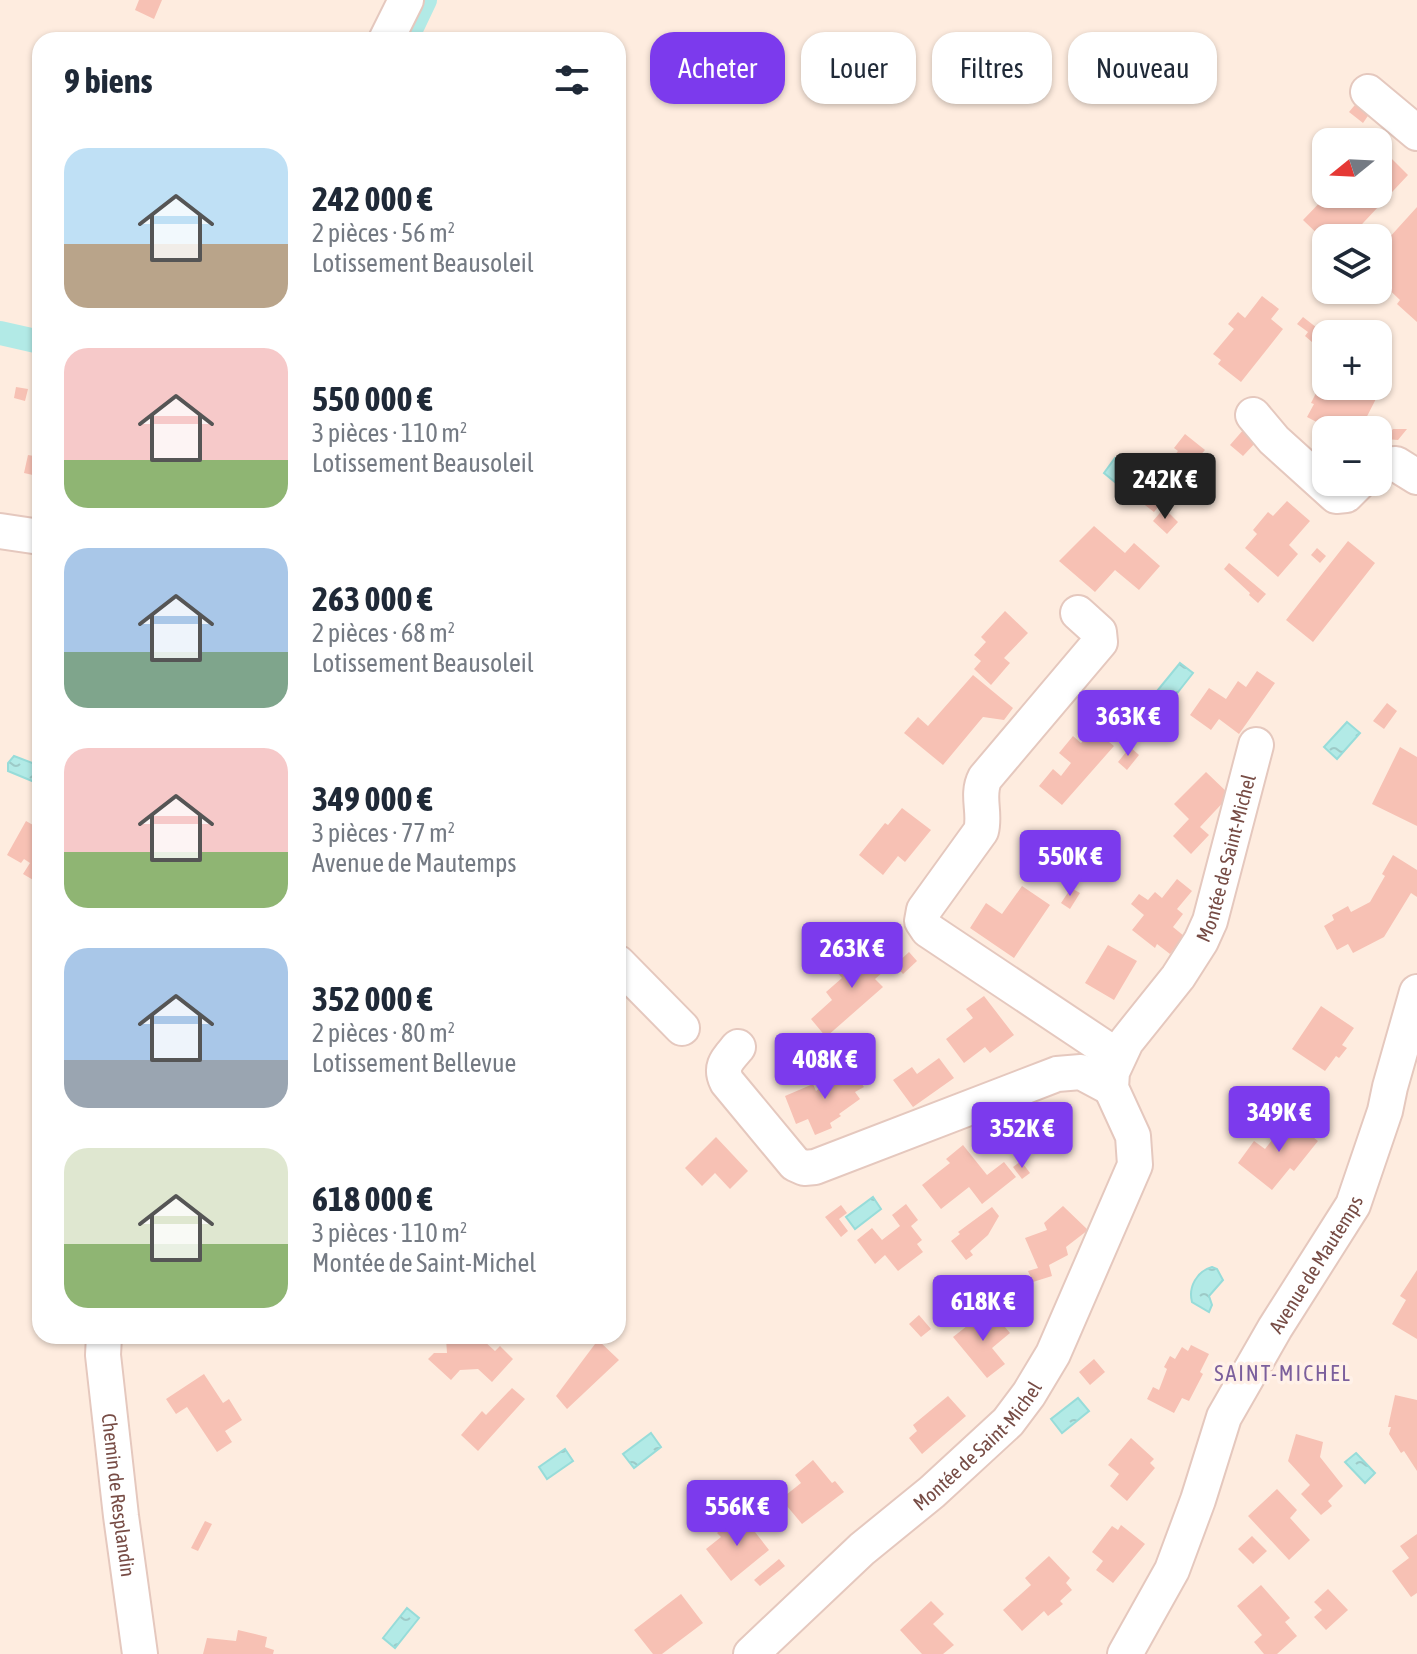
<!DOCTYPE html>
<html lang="fr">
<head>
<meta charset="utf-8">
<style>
  body { margin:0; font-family:"Asap Condensed",sans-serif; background:#f2f2f3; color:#1f2937; height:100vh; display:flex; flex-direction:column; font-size:30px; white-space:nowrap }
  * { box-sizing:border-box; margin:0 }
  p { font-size:26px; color:#747a83 }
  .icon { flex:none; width:44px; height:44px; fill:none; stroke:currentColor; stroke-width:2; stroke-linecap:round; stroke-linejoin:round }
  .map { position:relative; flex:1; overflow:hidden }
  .panel { position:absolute; left:32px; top:32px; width:594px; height:1312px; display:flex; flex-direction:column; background:#fff; border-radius:24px; box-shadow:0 2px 6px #0004 }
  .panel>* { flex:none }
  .guide { position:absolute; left:650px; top:32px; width:646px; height:72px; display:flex; gap:16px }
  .needle { width:52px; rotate:252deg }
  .fabs { position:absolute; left:1312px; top:128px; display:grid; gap:16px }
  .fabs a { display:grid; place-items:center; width:80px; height:80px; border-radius:16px; background:#fff; box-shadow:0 2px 6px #0004; font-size:40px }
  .price { position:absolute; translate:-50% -68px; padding:0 18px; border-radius:8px; background:#7c3aed; color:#fff; font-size:26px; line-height:52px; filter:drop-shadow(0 2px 4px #0008) }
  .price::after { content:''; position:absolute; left:50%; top:48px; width:24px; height:18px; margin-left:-12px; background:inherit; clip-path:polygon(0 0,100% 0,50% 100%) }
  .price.current { background:#222; color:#fff }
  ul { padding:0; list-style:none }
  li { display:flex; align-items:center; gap:24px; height:200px; padding:0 32px }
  li span { display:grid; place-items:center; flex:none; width:224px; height:160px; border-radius:24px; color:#555 }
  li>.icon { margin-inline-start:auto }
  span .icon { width:96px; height:96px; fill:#fffc; stroke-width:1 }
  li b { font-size:34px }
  h2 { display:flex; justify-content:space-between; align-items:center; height:96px; padding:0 32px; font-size:34px }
  .tag { padding:0 28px; border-radius:24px; background:#fff; box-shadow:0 2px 6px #0004; font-size:28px; line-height:72px }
  .tag.current { background:#7c3aed; color:#fff }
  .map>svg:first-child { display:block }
  .water { fill:url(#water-ripples); stroke:#97dcd9; stroke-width:2 }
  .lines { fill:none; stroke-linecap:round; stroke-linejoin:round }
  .canal { stroke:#b2eae6; stroke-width:24 }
  .building { fill:#f7c1b4 }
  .minor-casing { stroke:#e5c8be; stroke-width:38 }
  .minor { stroke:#fff; stroke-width:34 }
  .labels { text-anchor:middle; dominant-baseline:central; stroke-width:7; stroke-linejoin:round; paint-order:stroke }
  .street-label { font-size:20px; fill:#774c45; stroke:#fff1e8 }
  .neighbourhood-label { font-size:22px; letter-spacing:2px; fill:#7b5f9c; stroke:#fff1e8 }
</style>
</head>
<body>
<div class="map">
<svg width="1417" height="1654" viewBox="0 0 1417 1654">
  <defs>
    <pattern id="water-ripples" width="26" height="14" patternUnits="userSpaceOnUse" patternTransform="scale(2)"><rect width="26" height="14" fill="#b2eae6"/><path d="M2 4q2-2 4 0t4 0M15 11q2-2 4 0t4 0" fill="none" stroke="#9dcac7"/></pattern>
  </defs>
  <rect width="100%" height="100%" fill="#feecdf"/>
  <path class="water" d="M1115,458L1145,481L1132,496L1104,473Z
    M1180,663L1193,673L1171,701L1157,691Z
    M1347,722L1360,733L1337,759L1324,747Z
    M14,756L40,766L37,783L8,771V763Z
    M806,1041L819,1051L800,1076L785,1083L780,1081L778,1077L781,1072L792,1073L787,1065Z
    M1020,1119L1030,1130L1017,1141V1145L1006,1150L997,1139Z
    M873,1197L881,1209L855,1229L846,1217Z
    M1212,1267L1217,1269L1223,1280L1209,1296L1212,1305L1209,1312L1192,1302C1188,1287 1197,1271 1212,1267Z
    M1078,1398L1089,1411L1062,1433L1051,1419Z
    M651,1433L661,1447L634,1468L623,1454Z
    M565,1449L573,1461L547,1479L539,1467Z
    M1356,1453L1375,1473L1365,1483L1345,1462Z
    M407,1608L419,1618L395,1648L383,1638Z"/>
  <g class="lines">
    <path class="canal" d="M406,40L425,0
      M0,333L40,342"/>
  </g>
  <path class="building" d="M139,0H162L154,19L135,10Z
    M1359,100L1372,110L1363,123L1349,112Z
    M1378,145L1408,175L1349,238H1326V242L1303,220L1328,194H1378Z
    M1417,207V322L1397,304L1400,300L1378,279V250Z
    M1262,296L1279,309L1271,319L1283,329L1241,382L1218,364L1221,360L1213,354L1234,329L1228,324L1238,312L1245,318Z
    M1303,317L1321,331L1312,342L1305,336L1308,332L1297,324Z
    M1326,373V386H1353L1362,391L1365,386L1381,389L1360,430H1351L1331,420L1328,428L1307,417L1314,404L1311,403Z
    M16,387L28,389L25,401L14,398Z
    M1244,429L1258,440L1243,456L1230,445Z
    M1393,429H1407L1398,440L1385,439Z
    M1185,434L1205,450L1197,459L1209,469L1189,494L1184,490L1178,498L1174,495L1166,504L1163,501L1154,512L1141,502L1150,491L1148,489L1178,451L1174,448Z
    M28,455L40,457V482L37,481V476L24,473Z
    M1287,501L1310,521L1289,545L1298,554L1278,577L1245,548L1257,534L1253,530L1268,512L1273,516Z
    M1164,508L1178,522L1167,534L1153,521Z
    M1094,526L1125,553L1134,543L1160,566L1139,590L1115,570L1095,592L1059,561Z
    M1348,541L1375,563L1313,642L1286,620Z
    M1317,548L1326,556L1320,563L1311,555Z
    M1229,563L1266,594L1258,603L1249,595L1250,593L1224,569Z
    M1005,611L1028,633L1004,658L1010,663L991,685L974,669L981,661L974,655L986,642L981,637Z
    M1257,671L1275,683L1239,734L1219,719L1211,730L1190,715L1209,688L1226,699L1238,681L1246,687Z
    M973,675L1013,708L1004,720L983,717L943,765L904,733L918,717L928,726Z
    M1387,703L1397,711L1384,729L1373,721Z
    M1093,729L1114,746L1062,805L1039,786L1053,769L1061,776L1071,763L1059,753L1073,736L1081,743Z
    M1130,747L1139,755L1127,770L1118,762Z
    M1400,747L1417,757V826L1372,804Z
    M1206,772L1230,795L1200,827L1209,835L1191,854L1173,836L1189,819L1174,804Z
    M902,808L931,830L905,862L898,856L883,875L859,855L885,823L888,825Z
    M26,821L40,829V884L23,874L30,863L24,859L21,863L7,855Z
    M1393,855L1417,870V897L1411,893L1384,937L1353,953L1348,944L1337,950L1324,926L1334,920L1332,915L1348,906L1351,912L1370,902L1385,876L1382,874Z
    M1177,879L1192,891L1177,909L1183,914L1173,927L1184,936L1170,954L1157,944L1155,948L1132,930L1144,915L1131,904L1139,894L1148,900L1155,892L1162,898Z
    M1022,886L1050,905L1014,958L970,928L986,903L1002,914Z
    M1071,888L1080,893L1070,909L1061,903Z
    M1108,945L1137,961L1114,1000L1085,983Z
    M875,946L891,965L875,979L883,987L826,1037L811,1019L832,1000L826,992L842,978L837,972L853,957L858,962Z
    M909,952L917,961L903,974L895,965Z
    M984,996L1014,1035L990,1053L985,1047L964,1063L946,1039L973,1018L966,1009Z
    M1321,1006L1354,1028L1342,1045L1347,1048L1339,1058L1336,1056L1325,1071L1292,1049Z
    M939,1058L954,1078L913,1107L893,1080L912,1067L917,1074Z
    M849,1067L864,1087L855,1092L860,1099L839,1114L841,1116L830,1123L832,1128L815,1135L808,1119L796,1124L785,1096L813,1084L816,1091Z
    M1289,1118L1318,1141L1294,1171L1290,1168L1272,1190L1238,1163L1254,1141L1265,1149Z
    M716,1137L748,1171L730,1189L715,1173L702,1186L685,1168Z
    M963,1145L987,1175L1004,1162L1016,1177L982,1204L969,1187L941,1209L922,1185L950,1163L946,1159Z
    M1021,1161L1030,1173L1022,1179L1013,1167Z
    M906,1204L918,1220L911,1226L922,1240L917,1244L923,1252L898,1271L885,1255L875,1264L857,1240L872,1228L882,1240L900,1226L892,1215Z
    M841,1205L847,1213L839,1219L848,1231L841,1237L825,1217Z
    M1063,1206L1088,1230L1066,1247L1068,1255L1049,1265L1052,1276L1033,1282L1028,1271L1038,1268L1025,1238L1047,1230L1044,1223Z
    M992,1207L999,1216L988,1235L970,1251L973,1255L966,1260L951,1241L960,1234L958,1232Z
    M1417,1270V1339L1392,1324L1406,1300L1400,1296Z
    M994,1314L1010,1333L992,1348L1005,1364L987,1378L953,1337L977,1318L982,1324Z
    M919,1315L931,1329L921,1337L909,1324Z
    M449,1336H482L483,1340L495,1351L500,1346L513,1359L492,1382L478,1369L460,1370L451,1380L428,1359L434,1353H447L446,1339Z
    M598,1340L619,1360L567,1409L556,1396Z
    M1191,1345L1209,1354L1200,1372L1203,1374L1189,1401L1182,1398L1174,1413L1147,1399L1153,1387L1159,1390L1167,1369L1164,1367L1170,1356L1175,1359L1182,1347L1188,1351Z
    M1094,1359L1105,1372L1090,1385L1079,1372Z
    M204,1374L223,1403L229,1399L242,1420L225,1431L232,1442L217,1452L187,1407L176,1414L166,1399Z
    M512,1388L525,1399L478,1451L461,1435L482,1411L486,1415Z
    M1395,1395L1417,1400V1471L1404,1451L1401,1453L1389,1434L1391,1427H1388Z
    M948,1396L966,1416L922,1454L909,1438L917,1431L913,1425Z
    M1296,1434L1323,1442L1320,1457L1343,1486L1328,1501L1332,1506L1321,1515L1301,1494L1310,1485L1288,1461Z
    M1131,1438L1154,1459L1150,1463L1155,1468L1127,1501L1110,1486L1119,1474L1108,1465Z
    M813,1460L832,1483L835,1481L844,1492L802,1524L781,1499L801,1483L795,1475Z
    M1277,1489L1297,1510L1290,1518L1310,1540L1289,1560L1248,1516Z
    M741,1514L769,1550L731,1581L706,1549L721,1537L717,1533Z
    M205,1521L212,1524L198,1551L191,1548Z
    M1121,1525L1145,1544L1113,1583L1096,1570L1103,1561L1092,1552L1112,1526L1118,1530Z
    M1417,1534V1593L1411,1597L1392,1571L1409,1558L1400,1546Z
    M1252,1536L1267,1551L1253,1564L1238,1549Z
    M1049,1556L1070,1578L1066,1583L1072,1590L1060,1601L1063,1604L1048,1616L1044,1611L1022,1631L1003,1610L1031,1585L1025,1578Z
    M779,1559L785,1566L760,1586L754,1580Z
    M1261,1585L1290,1618L1285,1622L1297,1636L1277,1654H1264L1254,1642L1262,1635L1237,1606Z
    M1328,1589L1348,1610L1326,1630L1314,1617L1322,1610L1314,1602Z
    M681,1594L703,1623L662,1654H653L634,1630Z
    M931,1601L944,1614L933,1624L954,1645L943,1654H922L900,1630Z
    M238,1630L267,1637L265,1647L274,1650L273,1654H203L207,1638L236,1641Z"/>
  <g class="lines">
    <defs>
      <g id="minor">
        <path d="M386,40L406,0"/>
        <path d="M1368,92L1417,133"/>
        <path d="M1253,415L1274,440L1336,496L1346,495L1359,482"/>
        <path d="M1378,465L1396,464L1417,477"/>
        <path d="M0,531L40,537"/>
        <path d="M1078,613L1099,632L1100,642L985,778C976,795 986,813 981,831L924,910L922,921L928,930L1117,1056"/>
        <path d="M618,963L682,1028"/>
        <path d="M738,1047C728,1059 719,1066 727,1082L795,1164L804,1168L815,1167L1057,1074L1081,1072L1111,1088"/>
        <path id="s1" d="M104,1336L103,1355L121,1516L140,1654"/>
        <path id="s2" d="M751,1654L862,1549L932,1492L1008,1422L1029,1394L1053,1354L1135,1165L1133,1136L1111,1088L1112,1072L1126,1042L1178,977L1201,941L1210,921L1256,745"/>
        <path id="s3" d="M1125,1654L1172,1570L1198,1500L1224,1417L1275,1328L1353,1205L1385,1111L1390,1087L1417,992"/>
      </g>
    </defs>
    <use href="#minor" class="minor-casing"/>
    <use href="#minor" class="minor"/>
  </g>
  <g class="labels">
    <g class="street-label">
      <text stroke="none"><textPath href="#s2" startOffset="978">Montée de Saint-Michel</textPath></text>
      <text stroke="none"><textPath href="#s3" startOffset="436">Avenue de Mautemps</textPath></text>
      <text stroke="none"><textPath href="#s2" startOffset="308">Montée de Saint-Michel</textPath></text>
      <text stroke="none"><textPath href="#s1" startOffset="160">Chemin de Resplandin</textPath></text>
    </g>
    <g class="neighbourhood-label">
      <text x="1283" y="1373">SAINT-MICHEL</text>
    </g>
  </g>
</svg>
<div class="fabs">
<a><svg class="needle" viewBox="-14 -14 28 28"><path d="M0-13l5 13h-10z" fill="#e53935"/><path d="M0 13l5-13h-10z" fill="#747a83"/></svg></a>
<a><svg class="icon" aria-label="layers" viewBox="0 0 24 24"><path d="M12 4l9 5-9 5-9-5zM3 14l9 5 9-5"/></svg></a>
<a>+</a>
<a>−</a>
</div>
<b class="price current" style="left:1165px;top:521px">242K €</b>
<b class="price" style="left:1128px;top:758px">363K €</b>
<b class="price" style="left:1070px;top:898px">550K €</b>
<b class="price" style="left:852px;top:990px">263K €</b>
<b class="price" style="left:825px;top:1101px">408K €</b>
<b class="price" style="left:1279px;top:1154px">349K €</b>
<b class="price" style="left:1022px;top:1170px">352K €</b>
<b class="price" style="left:983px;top:1343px">618K €</b>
<b class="price" style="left:737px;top:1548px">556K €</b>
<div class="guide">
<a class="tag current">Acheter</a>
<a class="tag">Louer</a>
<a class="tag">Filtres</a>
<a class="tag">Nouveau</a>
</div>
<section class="panel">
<h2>9 biens<svg class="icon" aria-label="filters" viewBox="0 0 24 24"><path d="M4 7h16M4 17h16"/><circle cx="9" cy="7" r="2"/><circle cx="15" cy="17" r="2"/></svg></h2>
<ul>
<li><span style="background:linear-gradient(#bfe0f5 60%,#b9a48a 0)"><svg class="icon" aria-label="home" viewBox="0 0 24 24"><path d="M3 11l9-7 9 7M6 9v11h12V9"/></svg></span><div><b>242 000 €</b><p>2 pièces · 56 m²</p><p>Lotissement Beausoleil</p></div></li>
<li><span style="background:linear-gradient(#f6c9c9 70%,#8fb573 0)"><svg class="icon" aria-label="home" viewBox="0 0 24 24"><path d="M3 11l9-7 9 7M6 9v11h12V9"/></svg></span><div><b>550 000 €</b><p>3 pièces · 110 m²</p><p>Lotissement Beausoleil</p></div></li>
<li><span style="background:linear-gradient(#a9c7e8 65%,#7fa58c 0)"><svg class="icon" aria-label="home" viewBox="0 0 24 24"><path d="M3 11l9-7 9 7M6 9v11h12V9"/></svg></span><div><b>263 000 €</b><p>2 pièces · 68 m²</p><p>Lotissement Beausoleil</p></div></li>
<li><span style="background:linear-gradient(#f6c9c9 65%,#8fb573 0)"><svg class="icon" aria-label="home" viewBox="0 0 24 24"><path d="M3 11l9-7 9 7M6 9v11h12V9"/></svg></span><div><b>349 000 €</b><p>3 pièces · 77 m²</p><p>Avenue de Mautemps</p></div></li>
<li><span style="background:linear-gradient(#a9c7e8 70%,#9aa5b1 0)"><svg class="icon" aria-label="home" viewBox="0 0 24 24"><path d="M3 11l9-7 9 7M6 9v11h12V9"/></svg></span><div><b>352 000 €</b><p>2 pièces · 80 m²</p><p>Lotissement Bellevue</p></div></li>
<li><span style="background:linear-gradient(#dfe7d0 60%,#8fb573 0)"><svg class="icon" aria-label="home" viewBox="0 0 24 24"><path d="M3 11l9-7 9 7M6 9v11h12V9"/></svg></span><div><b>618 000 €</b><p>3 pièces · 110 m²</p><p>Montée de Saint-Michel</p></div></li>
</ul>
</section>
</div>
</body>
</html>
